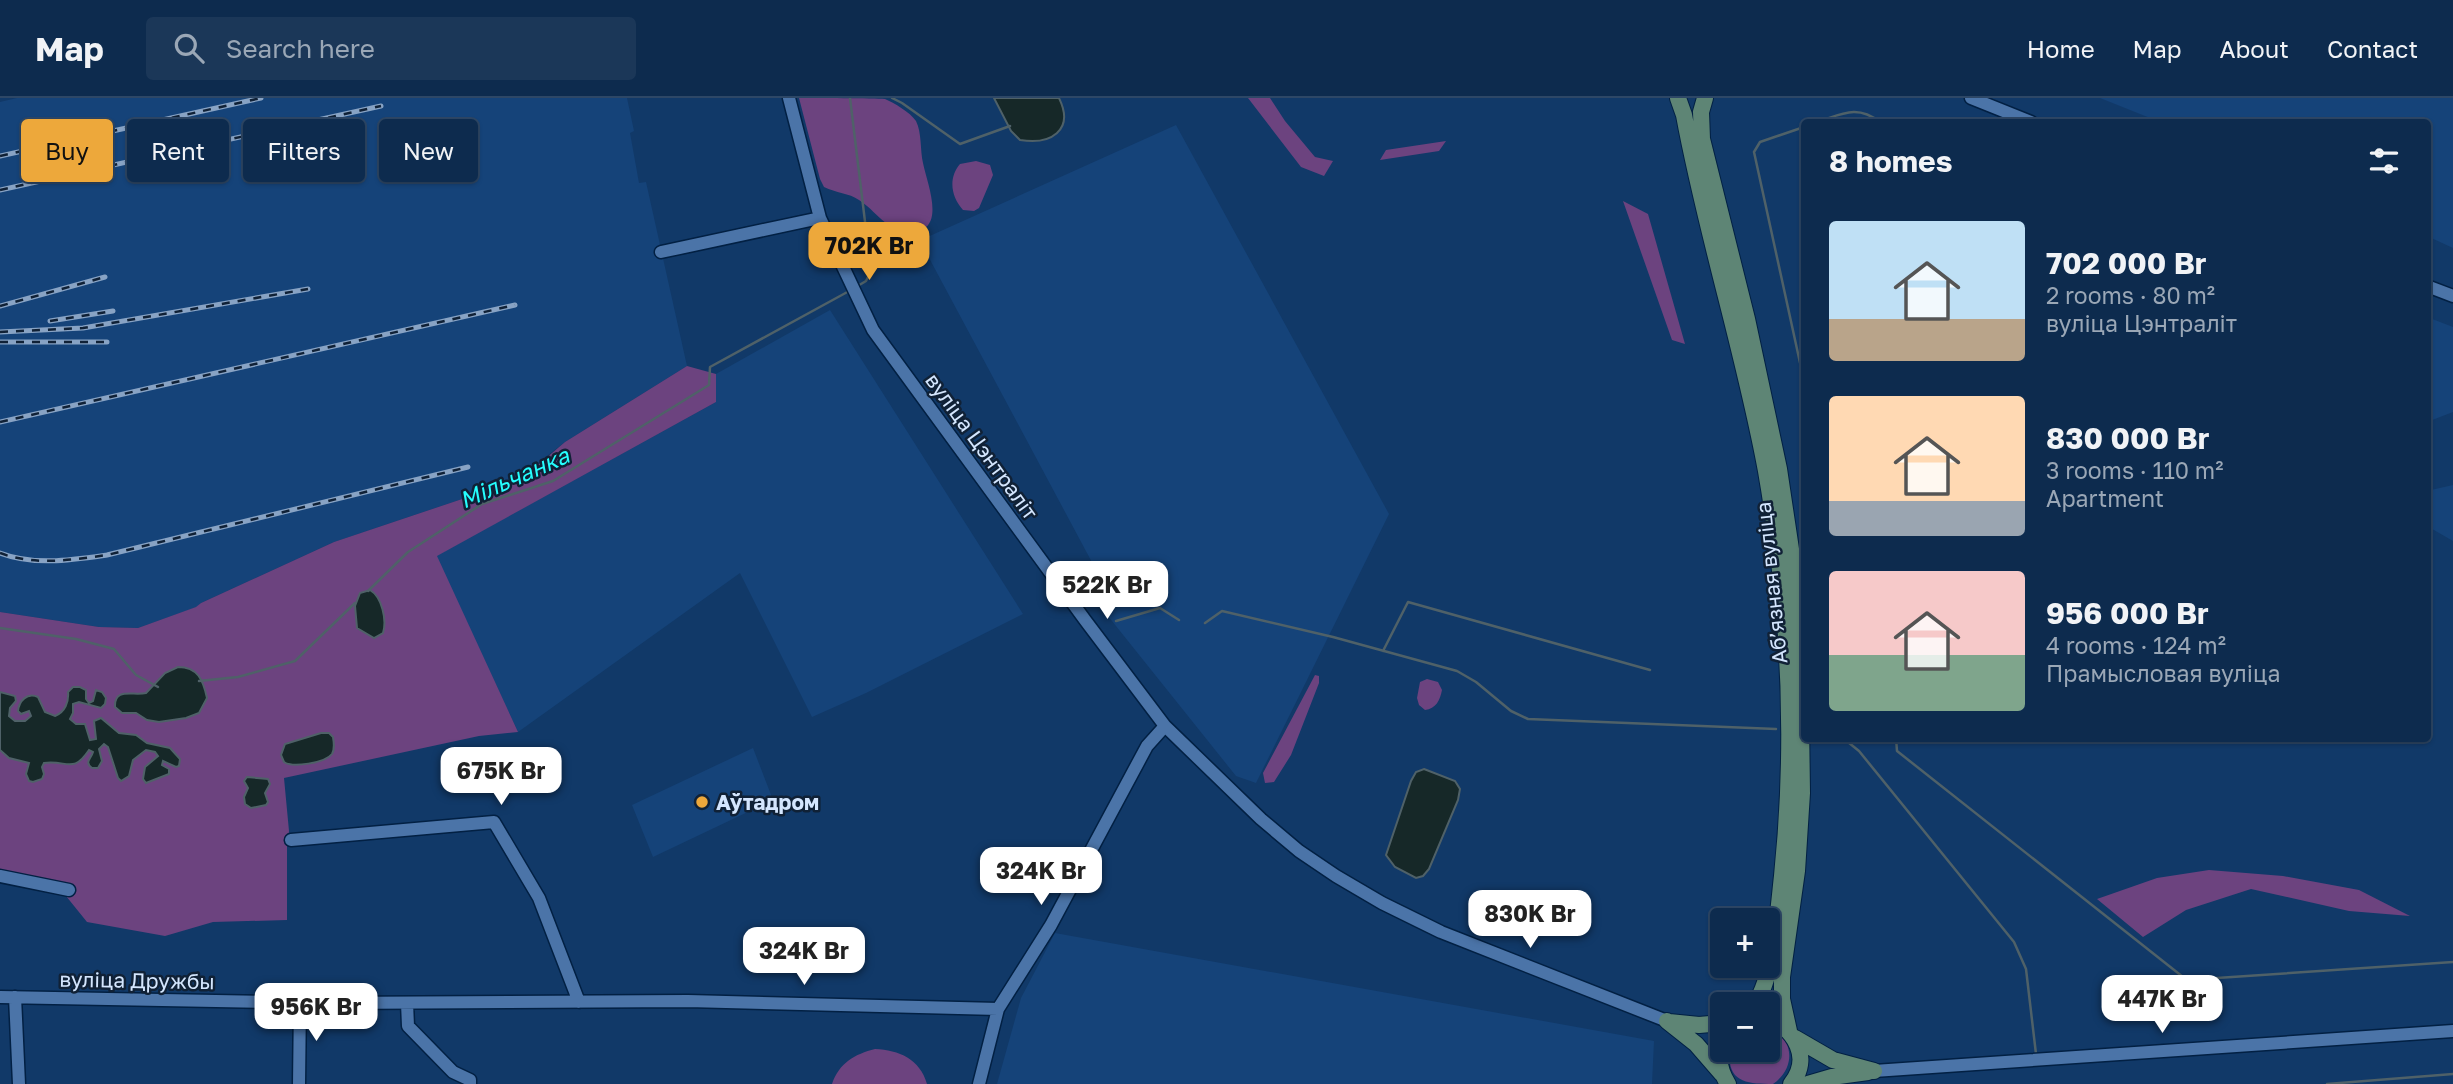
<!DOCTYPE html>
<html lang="en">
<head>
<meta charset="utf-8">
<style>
  body { margin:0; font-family:"Golos Text",sans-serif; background:#1b3758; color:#f1f3f6; height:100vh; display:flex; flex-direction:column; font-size:26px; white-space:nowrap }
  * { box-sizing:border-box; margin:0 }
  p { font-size:23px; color:#9aa7b6 }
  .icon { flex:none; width:38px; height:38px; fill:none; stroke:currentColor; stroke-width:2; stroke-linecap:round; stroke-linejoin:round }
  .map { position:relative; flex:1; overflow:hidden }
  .side { position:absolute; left:1801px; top:21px; width:630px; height:623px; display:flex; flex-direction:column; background:#0d2b4e; border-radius:7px; box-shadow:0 2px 5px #0004,0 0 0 2px #2d4766 }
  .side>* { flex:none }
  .top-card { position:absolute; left:21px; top:21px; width:665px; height:63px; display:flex; gap:14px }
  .controls { position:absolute; left:1710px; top:810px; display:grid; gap:14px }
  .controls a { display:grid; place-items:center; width:70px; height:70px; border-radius:7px; background:#0d2b4e; box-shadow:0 2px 5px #0004,0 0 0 2px #2d4766; font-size:35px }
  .price { position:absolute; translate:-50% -60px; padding:0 16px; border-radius:14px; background:#fff; color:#222; font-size:23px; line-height:46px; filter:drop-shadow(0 2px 4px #0008) }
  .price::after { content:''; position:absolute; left:50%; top:42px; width:21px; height:16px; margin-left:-10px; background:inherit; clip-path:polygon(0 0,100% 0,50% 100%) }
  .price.active { background:#eda83b; color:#111 }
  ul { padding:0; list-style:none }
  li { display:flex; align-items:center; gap:21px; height:175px; padding:0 28px }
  li span { display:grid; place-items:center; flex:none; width:196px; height:140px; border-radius:7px; color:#555 }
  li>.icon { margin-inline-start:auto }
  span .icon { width:84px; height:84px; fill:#fffc; stroke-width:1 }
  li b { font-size:30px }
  h2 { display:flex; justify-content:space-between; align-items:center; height:84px; padding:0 28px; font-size:30px }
  .chip { padding:0 24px; border-radius:7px; background:#0d2b4e; box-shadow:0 2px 5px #0004,0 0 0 2px #2d4766; font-size:24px; line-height:63px }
  .chip.active { background:#eda83b; color:#111 }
  header { display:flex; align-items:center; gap:42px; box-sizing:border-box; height:98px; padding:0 35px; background:#0d2b4e; border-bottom:2px solid #2d4766 }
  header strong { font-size:33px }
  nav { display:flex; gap:38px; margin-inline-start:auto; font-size:24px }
  .search { width:490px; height:63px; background:#1b3758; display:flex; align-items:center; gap:18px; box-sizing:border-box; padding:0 24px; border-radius:7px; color:#9aa7b6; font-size:26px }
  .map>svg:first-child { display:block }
  .built { fill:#154379 }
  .green { fill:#6c437f }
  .water { fill:#162828; stroke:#4f6168; stroke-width:2 }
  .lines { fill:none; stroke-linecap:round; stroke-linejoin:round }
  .stream { stroke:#4f6168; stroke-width:2.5 }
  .minor-casing { stroke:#022043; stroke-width:15 }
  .major-casing { stroke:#022043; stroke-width:18 }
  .minor { stroke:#4b74a8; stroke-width:12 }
  .major { stroke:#5e8575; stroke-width:16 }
  .rail-casing { stroke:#88a3c4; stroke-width:5 }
  .rail { stroke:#102136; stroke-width:2.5; stroke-dasharray:8; stroke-linecap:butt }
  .poi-dot { fill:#eda83b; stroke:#102136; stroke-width:2.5 }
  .labels { text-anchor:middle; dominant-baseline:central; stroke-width:5; stroke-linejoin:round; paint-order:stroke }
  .street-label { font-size:21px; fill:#d4e6fe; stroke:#102136 }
  .poi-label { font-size:21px; font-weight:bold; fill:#d4e6fe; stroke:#102136; text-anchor:start }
  .water-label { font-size:23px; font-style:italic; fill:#25fefe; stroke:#102136 }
</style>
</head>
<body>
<header>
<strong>Map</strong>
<div class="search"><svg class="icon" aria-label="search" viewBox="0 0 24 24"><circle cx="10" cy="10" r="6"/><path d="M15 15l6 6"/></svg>Search here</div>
<nav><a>Home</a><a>Map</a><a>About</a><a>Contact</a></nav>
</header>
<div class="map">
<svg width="2453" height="986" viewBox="0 0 2453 986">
  <rect width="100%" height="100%" fill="#113968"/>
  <path class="built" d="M17,0H627L634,33L630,35L639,85L646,84L687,268L565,344L526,374V376L477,396L334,444L201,505L197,509L138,530L99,529L0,514V4Z
    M2100,0H2453V150L2427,138V24H2160Z
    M1176,27L1389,416L1256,685L1236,678L1088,493L1102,483L928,158L923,141Z
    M830,212L1023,516L866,595L812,619L740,475L518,634L436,458L716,304V276Z
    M2427,219L2453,229V314L2427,324Z
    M2453,387V443L2427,428V421L2431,392Z
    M753,650L773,702L653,759L632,707Z
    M1055,835L1654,943L1652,986H997L1021,900Z"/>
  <path class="green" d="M799,0C815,0 874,0 885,1C894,5 910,14 916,23C922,35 920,52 923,65C927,86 949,136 908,134C886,132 876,113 859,102C849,95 836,95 824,89L820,81Z
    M1248,0H1270L1285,23L1315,59L1333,63L1324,78L1301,69Z
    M1446,43L1439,53L1380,62L1386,52Z
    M976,63L990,67L993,77L979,110L974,113L963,112C951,99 948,80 960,66Z
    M1623,103L1648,116L1685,246L1672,242Z
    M687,268L716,276V304L437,458L518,634L479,638L284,680L289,733L287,749V822L213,824L165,838L87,824L66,798L0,782V514L99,529L138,530L196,509L201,505L334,444L477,396L526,377L565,344Z
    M1315,577L1319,578V585L1291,657L1274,684L1265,685L1263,675Z
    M1427,581L1438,584L1442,592C1440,602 1436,611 1425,612L1419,607L1417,600L1420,584Z
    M2209,772L2283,778L2359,792L2410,818L2349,813L2251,791L2186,812L2143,839L2097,801L2157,780Z
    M1768,930C1795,940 1796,970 1773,986C1748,986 1726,985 1730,952H1768Z
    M875,951C899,952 920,961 927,986H832C839,965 855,956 875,951Z"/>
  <path class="water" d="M994,0H1059C1075,33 1050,47 1020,42L1011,33Z
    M370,492C382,499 387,522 383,535L374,540L357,530L355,508L360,495Z
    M178,569C198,569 203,582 207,600L199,615L186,620L159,624L147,622L136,615H122L115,609C114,589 133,598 146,595L165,575Z
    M73,589H80L86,592V601L89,605L93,603L96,592L102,594L106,600L105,606L101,610L79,604L73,606V615L70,621L76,626H85L90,642L96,641L94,623L101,620L119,635L136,637L147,645L170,650L180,661L179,668L176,669L163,663L162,667L169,671V676L146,685L143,681L145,669L158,658L155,654L146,652L133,662L129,678L121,683L118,680L108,649L104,646L99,651L102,663L98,670H92C84,664 91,661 93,654L89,652C73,676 68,662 44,665L42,669L44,676L42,681L33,684L29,683L26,676L29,665L9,660L0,652V594L15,598L16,603L10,610L9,618L15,623H25L31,618L29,613L21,616L18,613C19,603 27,594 38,599L45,614L55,618C65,614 69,604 68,594Z
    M321,635H329L333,639C334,645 335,651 332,656C325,665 292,670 284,664L281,657L285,646Z
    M1424,671L1455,683L1460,691L1458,702L1429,771L1423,778L1416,780L1395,769L1386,757L1411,683L1416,674Z
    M247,679L268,681L270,686L265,695L268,704L266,707L251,710L245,706L244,699L248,690L244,683Z"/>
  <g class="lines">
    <path class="stream" d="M850,0L871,173L866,183L856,189
      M892,0L902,5L960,46L1010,28
      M1817,24C1842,16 1857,6 1880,24
      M1804,29L1760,44L1754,54L1804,283
      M368,493L408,454L482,406L553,383L709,287L710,269L851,192
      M1116,523L1160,510L1179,522
      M1205,525L1222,513L1333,539L1457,573L1476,584L1511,613L1528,621L1776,631
      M0,530L76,541L114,551L136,577L158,589
      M1383,553L1408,504L1650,572
      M199,583L238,579L295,563L355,505
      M1843,640L1859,653L2014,844L2026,871L2036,956
      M1896,640L1897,653L2183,879L2202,881L2453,864
      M2327,986L2453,976"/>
    <defs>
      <path id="minor" d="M789,0L820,120L873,232L1085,522L1165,628L1261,721L1299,753L1336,778L1382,805L1441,834L1667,923
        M1971,0L2031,24
        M661,154L820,120
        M2427,188L2453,198
        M291,742L494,724L539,800L579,904
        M0,778L69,792
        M0,899L330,905L688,903L998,911
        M15,899L19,986
        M407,905L408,928L453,974L470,982V986
        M1874,973L2453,933
        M299,986L300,904
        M979,986L998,911L1051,827L1147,648L1165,628"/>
      <path id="major" d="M1678,0L1684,17C1706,137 1744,253 1766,373C1789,506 1796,643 1782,778C1778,813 1774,878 1755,906
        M1705,0L1701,14L1702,41L1747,221L1779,371L1795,478L1800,549L1802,695L1797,773L1782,879V901L1789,933
        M1768,921C1795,931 1812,960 1791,986
        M1667,923L1696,946L1722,976
        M1669,924L1699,927L1722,925
        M1795,940L1833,962L1874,973
        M1722,948C1717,961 1721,975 1728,986
        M1808,986L1832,979L1868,974"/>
    </defs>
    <use href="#minor" class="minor-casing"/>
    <use href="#major" class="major-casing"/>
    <use href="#minor" class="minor"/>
    <use href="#major" class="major"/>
    <defs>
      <path id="rail" d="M0,58L261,0
        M0,92L381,8
        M0,208L105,179
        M50,223L113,213
        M0,234L83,230L308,191
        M0,244H107
        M0,324L515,207
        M0,455C34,468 72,462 107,457L468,369"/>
    </defs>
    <use href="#rail" class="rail-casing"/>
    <use href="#rail" class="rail"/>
  </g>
  <circle class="poi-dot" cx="702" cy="704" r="7"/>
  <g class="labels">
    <g class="street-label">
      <text transform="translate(982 348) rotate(54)">вуліца Цэнтраліт</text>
      <text transform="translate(1771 485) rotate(-96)">Абʼязная вуліца</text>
      <text transform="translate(137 882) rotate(1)">вуліца Дружбы</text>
    </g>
    <g class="poi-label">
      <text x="716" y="704">Аўтадром</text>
    </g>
    <g class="water-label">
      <text transform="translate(514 379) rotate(-24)">Мільчанка</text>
    </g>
  </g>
</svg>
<div class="controls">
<a>+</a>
<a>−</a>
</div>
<b class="price active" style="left:869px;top:184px">702K Br</b>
<b class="price" style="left:1107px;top:523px">522K Br</b>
<b class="price" style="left:501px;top:709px">675K Br</b>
<b class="price" style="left:1041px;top:809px">324K Br</b>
<b class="price" style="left:1530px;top:852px">830K Br</b>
<b class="price" style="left:804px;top:889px">324K Br</b>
<b class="price" style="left:2162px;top:937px">447K Br</b>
<b class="price" style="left:316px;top:945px">956K Br</b>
<div class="top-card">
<a class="chip active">Buy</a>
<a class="chip">Rent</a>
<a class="chip">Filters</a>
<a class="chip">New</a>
</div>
<section class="side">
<h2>8 homes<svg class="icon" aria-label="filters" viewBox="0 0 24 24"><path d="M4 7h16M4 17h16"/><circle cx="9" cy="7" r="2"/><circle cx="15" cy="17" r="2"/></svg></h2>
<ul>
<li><span style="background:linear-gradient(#bfe0f5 70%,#b9a48a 0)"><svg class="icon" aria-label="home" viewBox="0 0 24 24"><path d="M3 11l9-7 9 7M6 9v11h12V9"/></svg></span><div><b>702 000 Br</b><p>2 rooms · 80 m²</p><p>вуліца Цэнтраліт</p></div></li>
<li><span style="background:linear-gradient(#ffd9b3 75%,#9aa5b1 0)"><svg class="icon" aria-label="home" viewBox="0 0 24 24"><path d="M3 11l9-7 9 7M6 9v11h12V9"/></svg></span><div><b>830 000 Br</b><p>3 rooms · 110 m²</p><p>Apartment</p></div></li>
<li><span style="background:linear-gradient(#f6c9c9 60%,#7fa58c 0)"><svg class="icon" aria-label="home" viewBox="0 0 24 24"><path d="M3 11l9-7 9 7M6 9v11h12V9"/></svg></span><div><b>956 000 Br</b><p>4 rooms · 124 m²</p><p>Прамысловая вуліца</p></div></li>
</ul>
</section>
</div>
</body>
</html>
